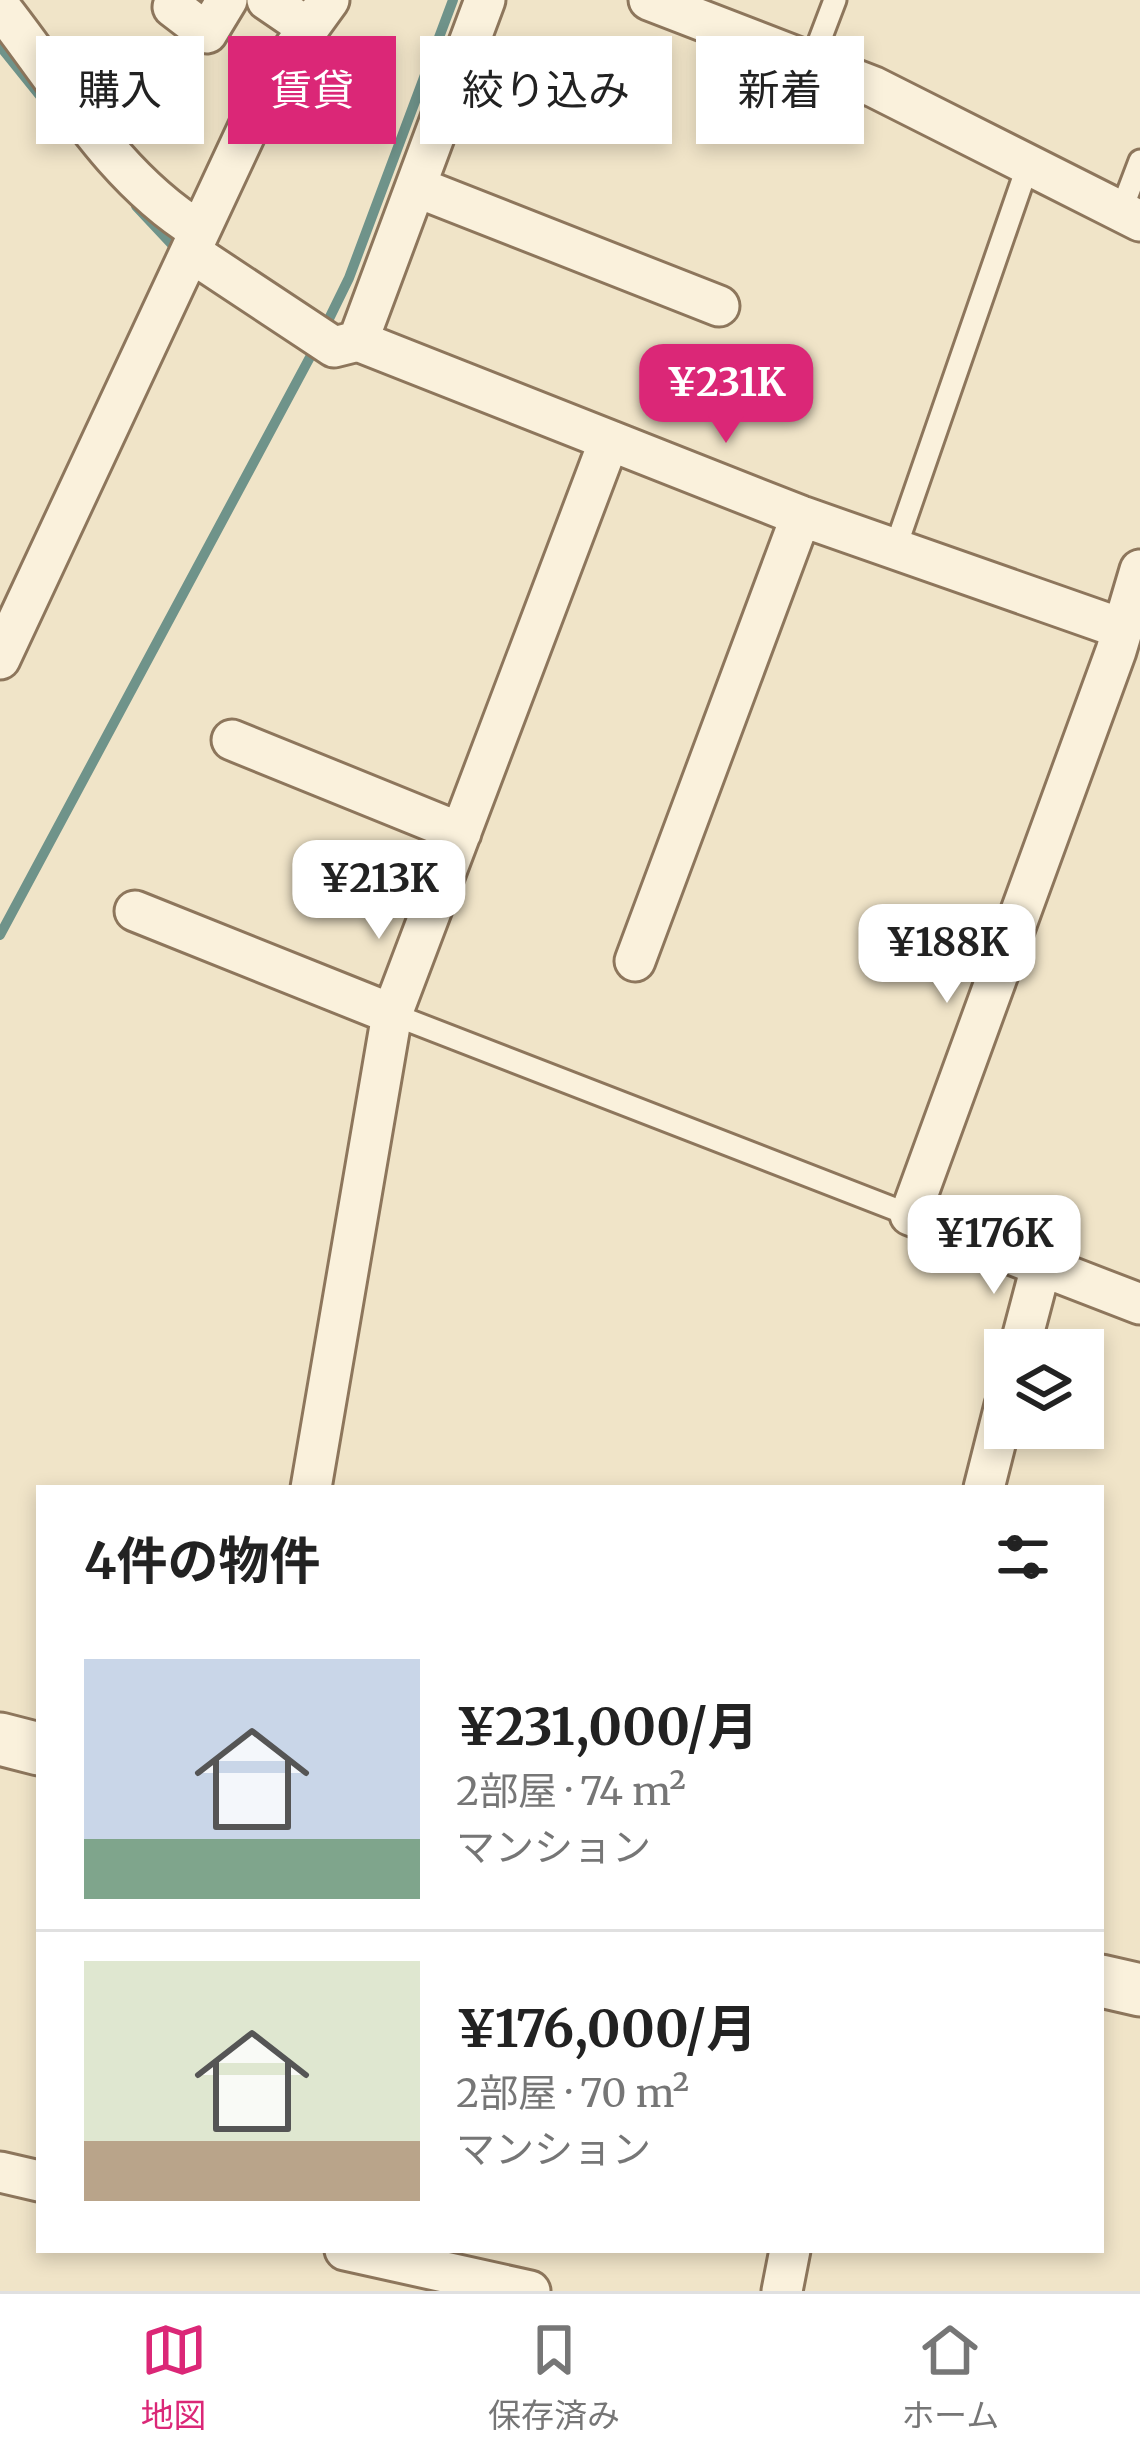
<!DOCTYPE html>
<html lang="ja">
<head>
<meta charset="utf-8">
<style>
  body { margin:0; font-family:Merriweather,"Noto Sans JP",serif; background:#f6f6f6; color:#222; height:100vh; display:flex; flex-direction:column; font-size:45px; white-space:nowrap }
  * { box-sizing:border-box; margin:0 }
  p { font-size:39px; color:#767676 }
  .icon { flex:none; width:66px; height:66px; fill:none; stroke:currentColor; stroke-width:2; stroke-linecap:round; stroke-linejoin:round }
  .map { position:relative; flex:1; overflow:hidden }
  .side { position:absolute; left:36px; top:1485px; width:1068px; height:768px; display:flex; flex-direction:column; background:#fff; border-radius:0px; box-shadow:0 6px 18px #0003 }
  .side>* { flex:none }
  .hud { position:absolute; left:36px; top:36px; width:1068px; height:108px; display:flex; gap:24px }
  .buttons { position:absolute; left:984px; top:1329px; display:grid; gap:24px }
  .buttons a { display:grid; place-items:center; width:120px; height:120px; border-radius:0px; background:#fff; box-shadow:0 6px 18px #0003; font-size:60px }
  .price { position:absolute; translate:-50% -102px; padding:0 27px; border-radius:24px; background:#fff; color:#222; font-size:39px; line-height:78px; filter:drop-shadow(0 3px 6px #0008) }
  .price::after { content:''; position:absolute; left:50%; top:72px; width:36px; height:27px; margin-left:-18px; background:inherit; clip-path:polygon(0 0,100% 0,50% 100%) }
  .price.on { background:#db2777; color:#fff }
  ul { padding:0; list-style:none }
  li { display:flex; align-items:center; gap:36px; height:300px; padding:0 48px }
  li+li { border-top:3px solid #e0e0e0 }
  li span { display:grid; place-items:center; flex:none; width:336px; height:240px; border-radius:0px; color:#555 }
  li>.icon { margin-inline-start:auto }
  span .icon { width:144px; height:144px; fill:#fffc; stroke-width:1 }
  li b { font-size:51px }
  h2 { display:flex; justify-content:space-between; align-items:center; height:144px; padding:0 48px; font-size:51px }
  .pill { padding:0 42px; border-radius:0px; background:#fff; box-shadow:0 6px 18px #0003; font-size:42px; line-height:108px }
  .pill.on { background:#db2777; color:#fff }
  .tab-bar { display:flex; justify-content:space-around; align-items:center; height:168px; border-top:3px solid #e0e0e0; background:#fff; font-size:33px; color:#767676 }
  .tab-bar a { display:grid; justify-items:center; gap:6px }
  .tab-bar .on { color:#db2777 }
  .map>svg:first-child { display:block }
  .lines { fill:none; stroke-linecap:round; stroke-linejoin:round }
  .stream { stroke:#6f938a; stroke-width:10 }
  .service-casing { stroke:#8d765c; stroke-width:27 }
  .minor-casing { stroke:#8d765c; stroke-width:45 }
  .tertiary-casing { stroke:#8d765c; stroke-width:57 }
  .service { stroke:#faf1dc; stroke-width:21 }
  .minor { stroke:#faf1dc; stroke-width:39 }
  .tertiary { stroke:#faf1dc; stroke-width:51 }
</style>
</head>
<body>
<div class="map">
<svg width="1140" height="2291" viewBox="0 0 1140 2291">
  <rect width="100%" height="100%" fill="#f0e4c8"/>
  <g class="lines">
    <path class="stream" d="M0,46L75,139
      M136,206L181,254
      M324,329L349,278L453,0
      M0,935L316,346"/>
    <defs>
      <path id="service" d="M811,63L835,0
        M1121,211L1140,161
        M895,549L1028,165
        M392,1014L910,1215"/>
      <path id="minor" d="M267,0L308,28
        M649,0L874,87L1140,221
        M0,7C61,84 112,177 198,230
        M173,7L207,33L227,0
        M419,188L719,306
        M192,253L334,347L358,341L801,516L1120,628
        M358,341L485,0
        M1140,570L1116,651L910,1215L1140,1304
        M0,659L248,128L284,62L329,0
        M232,740L461,833
        M135,911L392,1014
        M635,961L801,516
        M1019,1350L1042,1263
        M311,1488L392,1014L609,441
        M984,1488L1005,1405
        M0,2172L39,2181
        M345,2250L530,2291
        M782,2291L790,2250"/>
      <path id="tertiary" d="M0,1739L39,1749
        M1101,1981L1140,1990"/>
    </defs>
    <use href="#service" class="service-casing"/>
    <use href="#minor" class="minor-casing"/>
    <use href="#tertiary" class="tertiary-casing"/>
    <use href="#service" class="service"/>
    <use href="#minor" class="minor"/>
    <use href="#tertiary" class="tertiary"/>
  </g>
</svg>
<div class="buttons">
<a><svg class="icon" aria-label="layers" viewBox="0 0 24 24"><path d="M12 4l9 5-9 5-9-5zM3 14l9 5 9-5"/></svg></a>
</div>
<b class="price on" style="left:726px;top:446px">¥231K</b>
<b class="price" style="left:379px;top:942px">¥213K</b>
<b class="price" style="left:947px;top:1006px">¥188K</b>
<b class="price" style="left:994px;top:1297px">¥176K</b>
<div class="hud">
<a class="pill">購入</a>
<a class="pill on">賃貸</a>
<a class="pill">絞り込み</a>
<a class="pill">新着</a>
</div>
<section class="side">
<h2>4件の物件<svg class="icon" aria-label="filters" viewBox="0 0 24 24"><path d="M4 7h16M4 17h16"/><circle cx="9" cy="7" r="2"/><circle cx="15" cy="17" r="2"/></svg></h2>
<ul>
<li><span style="background:linear-gradient(#c9d6e8 75%,#7fa58c 0)"><svg class="icon" aria-label="home" viewBox="0 0 24 24"><path d="M3 11l9-7 9 7M6 9v11h12V9"/></svg></span><div><b>¥231,000/月</b><p>2部屋 · 74 m²</p><p>マンション</p></div></li>
<li><span style="background:linear-gradient(#dfe7d0 75%,#b9a48a 0)"><svg class="icon" aria-label="home" viewBox="0 0 24 24"><path d="M3 11l9-7 9 7M6 9v11h12V9"/></svg></span><div><b>¥176,000/月</b><p>2部屋 · 70 m²</p><p>マンション</p></div></li>
</ul>
</section>
</div>
<nav class="tab-bar">
<a class="on"><svg class="icon" aria-label="map" viewBox="0 0 24 24"><path d="M3 6l6-2 6 2 6-2v14l-6 2-6-2-6 2zM9 4v14M15 6v14"/></svg>地図</a>
<a><svg class="icon" aria-label="saved" viewBox="0 0 24 24"><path d="M7 4h10v16l-5-4-5 4z"/></svg>保存済み</a>
<a><svg class="icon" aria-label="home" viewBox="0 0 24 24"><path d="M3 11l9-7 9 7M6 9v11h12V9"/></svg>ホーム</a>
</nav>
</body>
</html>
